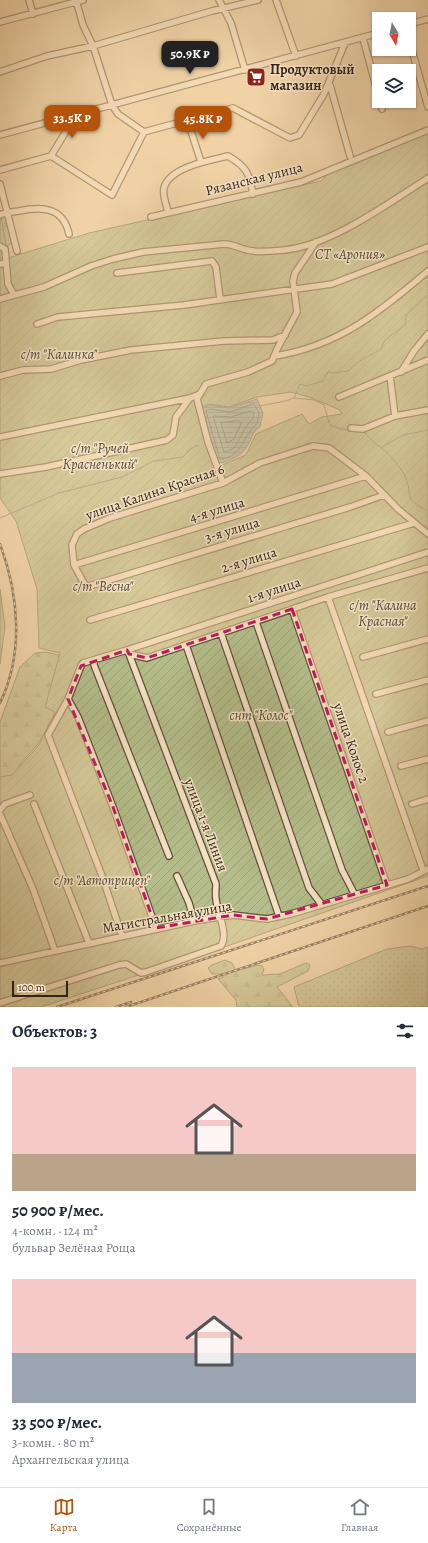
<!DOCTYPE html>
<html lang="ru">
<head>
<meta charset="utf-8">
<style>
  body { margin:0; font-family:Alegreya,serif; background:#f2f2f3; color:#1f2937; height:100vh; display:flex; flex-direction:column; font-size:15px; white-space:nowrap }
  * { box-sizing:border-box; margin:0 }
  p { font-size:13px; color:#747a83 }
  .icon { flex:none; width:22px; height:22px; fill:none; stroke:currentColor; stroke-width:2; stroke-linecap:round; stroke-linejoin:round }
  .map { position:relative; height:1007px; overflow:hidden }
  .drawer { display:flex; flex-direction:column; background:#fff; flex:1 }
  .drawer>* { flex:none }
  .needle { width:26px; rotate:170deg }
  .buttons { position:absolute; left:372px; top:12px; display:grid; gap:8px }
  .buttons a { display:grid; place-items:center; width:44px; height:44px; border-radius:0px; background:#fff; box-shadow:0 1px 3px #0004; font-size:20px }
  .scale { position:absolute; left:12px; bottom:10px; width:56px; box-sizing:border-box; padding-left:4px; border:2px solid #312419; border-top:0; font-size:11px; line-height:14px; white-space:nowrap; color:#312419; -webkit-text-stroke:3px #f5e2c5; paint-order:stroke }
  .price { position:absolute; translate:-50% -34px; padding:0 9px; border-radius:8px; background:#b45309; color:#fff; font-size:13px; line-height:26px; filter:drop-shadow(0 1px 2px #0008) }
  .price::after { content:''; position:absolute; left:50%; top:24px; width:12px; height:9px; margin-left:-6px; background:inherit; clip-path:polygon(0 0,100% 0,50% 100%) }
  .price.selected { background:#222; color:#fff }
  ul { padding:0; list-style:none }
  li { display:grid; align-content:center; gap:8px; height:212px; padding:0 12px }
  li span { display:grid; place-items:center; height:124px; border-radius:0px; color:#555 }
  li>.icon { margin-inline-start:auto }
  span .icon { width:72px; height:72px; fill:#fffc; stroke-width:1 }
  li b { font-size:17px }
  h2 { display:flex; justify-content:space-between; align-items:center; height:48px; padding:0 12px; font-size:17px }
  .tabs { display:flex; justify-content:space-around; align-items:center; height:56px; border-top:1px solid #e0e1e3; background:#fff; font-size:11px; color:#747a83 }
  .tabs a { display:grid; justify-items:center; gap:2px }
  .tabs .selected { color:#b45309 }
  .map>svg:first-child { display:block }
  .grass { fill:url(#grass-dots); stroke:#727052 }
  .forest { fill:url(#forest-firs); stroke:#727052 }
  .garden { fill:url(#garden-furrows); stroke:#727052; fill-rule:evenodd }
  .water { fill:url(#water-rules); stroke:#707c70 }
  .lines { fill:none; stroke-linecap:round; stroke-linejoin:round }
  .shore { stroke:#666e62; stroke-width:1 }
  .stream { stroke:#707c70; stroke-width:1 }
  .minor-casing { stroke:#61503c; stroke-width:8 }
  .minor { stroke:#f5e2c5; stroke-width:5.5 }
  .rail-casing { stroke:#312419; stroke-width:2.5 }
  .rail { stroke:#f5e2c5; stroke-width:1; stroke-dasharray:3; stroke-linecap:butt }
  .marked { fill:none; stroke:#c2185b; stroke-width:3; stroke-dasharray:8 5; stroke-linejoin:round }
  .labels { text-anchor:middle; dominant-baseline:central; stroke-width:3; stroke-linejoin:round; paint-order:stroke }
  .poi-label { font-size:14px; font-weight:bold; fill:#312419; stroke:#f5e2c5; text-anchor:start }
  .street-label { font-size:14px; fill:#312419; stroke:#f5e2c5 }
  .park-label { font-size:14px; font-style:italic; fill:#524a36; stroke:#f5e2c5 }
</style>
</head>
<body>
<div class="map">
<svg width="428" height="1007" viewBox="0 0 428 1007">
  <defs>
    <pattern id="grass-dots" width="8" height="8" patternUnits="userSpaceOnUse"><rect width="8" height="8" fill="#b4bd8b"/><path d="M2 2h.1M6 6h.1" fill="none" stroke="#9ba277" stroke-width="1.8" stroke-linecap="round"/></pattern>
    <pattern id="forest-firs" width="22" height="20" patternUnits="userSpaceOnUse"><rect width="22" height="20" fill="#b4bd8b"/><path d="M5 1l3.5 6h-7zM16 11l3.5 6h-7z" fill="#9ba277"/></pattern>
    <pattern id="garden-furrows" width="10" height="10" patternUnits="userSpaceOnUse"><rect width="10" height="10" fill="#b4bd8b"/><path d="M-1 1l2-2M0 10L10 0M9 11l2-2" fill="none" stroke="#9ba277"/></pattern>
    <pattern id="water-rules" width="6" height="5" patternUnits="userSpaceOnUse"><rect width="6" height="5" fill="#9ab7aa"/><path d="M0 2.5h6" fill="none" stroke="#7e958a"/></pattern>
  </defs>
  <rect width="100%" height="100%" fill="#f0d2a6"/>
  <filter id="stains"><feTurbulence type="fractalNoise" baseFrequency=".005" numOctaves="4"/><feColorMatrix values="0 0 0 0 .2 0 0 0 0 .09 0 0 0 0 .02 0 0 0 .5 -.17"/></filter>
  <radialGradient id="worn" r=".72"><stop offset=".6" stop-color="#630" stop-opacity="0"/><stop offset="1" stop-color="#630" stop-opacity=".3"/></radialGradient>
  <path class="grass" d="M411,946L422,949L428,947V1007H299L294,987L387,949Z"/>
  <path class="forest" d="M4,216L7,217L13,241L8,246H5L0,219Z
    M46,652L75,659L51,705L56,715L37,745L20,764L16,776L0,785V722L20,667L35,653Z
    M225,960L232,963L236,971L258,965L262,966L264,969L262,975L280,974L306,963L310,965L308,971L277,987L293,1007H237L236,1000L218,979L223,977V974H212L208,968L212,965Z"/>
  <path class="garden" d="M428,133V876L233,944L41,1007H0V777L12,775L39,745L55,712L45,707L60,653L39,648L37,589L16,521L0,498V210L8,258L89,233L321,181L334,168ZM291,392L309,397L340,410L342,414L322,417L309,424L302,414L256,434L246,455L215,468L198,409L209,404L229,407L257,397Z
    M0,589L5,627L0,664Z"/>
  <path class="water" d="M257,399L263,413L260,427C251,432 252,440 246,448C241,456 230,460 222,463L217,461L201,409L209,405L229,408Z"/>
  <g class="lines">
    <path class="shore" d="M254,404L259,413L257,424C243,433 243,458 220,459L206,411L210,409L230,412Z
      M251,411L254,414C253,421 249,421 246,427C240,436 237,451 224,452L213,416L231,417Z
      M239,421L241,424L234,439L227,443L221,423Z"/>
    <path class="stream" d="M294,398L314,400L324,405L330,425L341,429L349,430
      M260,406C272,403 282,403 294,398L300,384L306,386L323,381L328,372L332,373L348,371L358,362L381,349L385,340L405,325L406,315L428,295
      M364,431C370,442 383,447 391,457C395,462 401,468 404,474C415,496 400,497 428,511
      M382,447L403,435L428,430
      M0,518L59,493L122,477L154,461L183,457L190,449L199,445"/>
    <defs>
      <path id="minor" d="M29,0L33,14
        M76,0L83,25L93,46L112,105L118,114L144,132
        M219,0L231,23L245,70
        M276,0L296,56
        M0,22L83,0
        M409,24L428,19
        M363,38L379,98
        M409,40L428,107
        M0,72L47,56L93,46L212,11L258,0
        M330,85L350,156
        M380,101L382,109
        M191,120L190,128L201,162
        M0,135L379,33
        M51,156L71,123L72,116
        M0,170L51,156L112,195L144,132L151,130L233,108L290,138L299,135L324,94L345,43
        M0,184L17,251
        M168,213C167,206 162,195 164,188C169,167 211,160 228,156C247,167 249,173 253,194
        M0,215C5,212 13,212 19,211C42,206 63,207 69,234
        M151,217L301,182L428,130
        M0,246L5,249L8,284L14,295
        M0,264L6,263
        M117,273L212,261L216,267L220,299
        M0,299L44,287L91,266L113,259L143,252L224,244C233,244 238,248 247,250C258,253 273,251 284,250C330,246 389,203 428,178
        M37,324L58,317L184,305L332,284L428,247
        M275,356C339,346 381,311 428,271
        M401,372L414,351L428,334
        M0,376L23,370L51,369L81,360L131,350L224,341L273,340L285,335
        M390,376L395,416
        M339,397L428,360
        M351,428L363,429L395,416L428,410
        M0,437L190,398L200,394
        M0,474L46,467L167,440L173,435L176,417L190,398
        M223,483L208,442L197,399L206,384L248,372L272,361L277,349L297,312L293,281L295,273L316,242
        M384,495L350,507L86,587L74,565L72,545L77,534L84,529L110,518L223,483L260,463L313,446L329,448L366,476L398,509L428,534
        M74,565L366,476
        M328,597L423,870
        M292,609L387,885
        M90,620L414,523
        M256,622L342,870L355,895
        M221,633L309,888L322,905
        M186,645L279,916
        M127,650L428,552
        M363,657L428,639
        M94,660V665L169,856
        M376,694L428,680
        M68,699L78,717L113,807L156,928
        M388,732L428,721
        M401,766L428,759
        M34,804L89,943
        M412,804L428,799
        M0,810L5,804L30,795
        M0,814L33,889L55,951
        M177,876L189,903L194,921
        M122,936L102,876L48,735L68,699L81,666L83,663L127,650L129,654L147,658L328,597L428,568
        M0,963L194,921L233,915L267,919L291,914L408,879L428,869
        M0,1003L119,965L126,964L141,973L146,972L221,946C229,934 217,913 216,899C215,894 216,889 216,884L129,654"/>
    </defs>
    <use href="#minor" class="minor-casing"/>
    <use href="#minor" class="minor"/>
    <defs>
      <path id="rail" d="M0,544C19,595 24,653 0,703
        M57,1007L428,886
        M116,1007L131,1002
        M126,1007L428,906"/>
    </defs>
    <use href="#rail" class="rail-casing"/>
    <use href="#rail" class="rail"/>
  </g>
  <path d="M0 0H428V1007H0ZM292,609L387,885L267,919L233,915L156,928L113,807L68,699L81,666L127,650L129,654L147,658Z" fill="#f0d2a6" fill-opacity=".55" fill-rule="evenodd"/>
  <path class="marked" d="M292,609L387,885L267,919L233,915L156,928L113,807L68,699L81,666L127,650L129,654L147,658Z"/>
  <defs>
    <symbol id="supermarket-square" viewBox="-11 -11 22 22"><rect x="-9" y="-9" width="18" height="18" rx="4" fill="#8f2418" stroke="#f5e2c5"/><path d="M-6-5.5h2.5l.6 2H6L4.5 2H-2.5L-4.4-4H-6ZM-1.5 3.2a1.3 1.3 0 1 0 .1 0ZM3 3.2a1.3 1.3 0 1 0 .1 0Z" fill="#fff"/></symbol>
  </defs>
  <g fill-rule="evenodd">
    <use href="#supermarket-square" x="245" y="66" width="22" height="22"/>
  </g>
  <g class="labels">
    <g class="poi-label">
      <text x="270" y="69">Продуктовый<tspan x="270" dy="16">магазин</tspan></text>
    </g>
    <g class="street-label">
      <text transform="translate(254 179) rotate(-14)">Рязанская улица</text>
      <text transform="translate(155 492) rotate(-19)">улица Калина Красная 6</text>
      <text transform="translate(217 510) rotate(-17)">4-я улица</text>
      <text transform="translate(232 530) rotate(-17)">3-я улица</text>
      <text transform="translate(249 560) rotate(-17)">2-я улица</text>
      <text transform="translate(274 590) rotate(-18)">1-я улица</text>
      <text transform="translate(351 743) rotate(71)">улица Колос 2</text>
      <text transform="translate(206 825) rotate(69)">улица 1-я Линия</text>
      <text transform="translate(167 917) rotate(-10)">Магистральная улица</text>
    </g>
    <g class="park-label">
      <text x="350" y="254">СТ «Арония»</text>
      <text x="59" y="354">с/т "Калинка"</text>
      <text x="100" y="448">с/т "Ручей<tspan x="100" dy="16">Красненький"</tspan></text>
      <text x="103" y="586">с/т "Весна"</text>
      <text x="383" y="605">с/т "Калина<tspan x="383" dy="16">Красная"</tspan></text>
      <text x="261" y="715">снт "Колос"</text>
      <text x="102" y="880">с/т "Автоприцеп"</text>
    </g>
  </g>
  <rect width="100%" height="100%" filter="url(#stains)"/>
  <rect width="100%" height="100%" fill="url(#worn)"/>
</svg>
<div class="buttons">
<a><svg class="needle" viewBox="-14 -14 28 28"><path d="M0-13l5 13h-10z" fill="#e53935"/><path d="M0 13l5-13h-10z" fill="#747a83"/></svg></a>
<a><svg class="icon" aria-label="layers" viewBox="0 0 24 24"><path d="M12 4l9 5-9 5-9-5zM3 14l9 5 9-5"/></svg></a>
</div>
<div class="scale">100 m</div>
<b class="price selected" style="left:190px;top:75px">50.9K ₽</b>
<b class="price" style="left:72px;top:139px">33.5K ₽</b>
<b class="price" style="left:203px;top:140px">45.8K ₽</b>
</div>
<section class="drawer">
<h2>Объектов: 3<svg class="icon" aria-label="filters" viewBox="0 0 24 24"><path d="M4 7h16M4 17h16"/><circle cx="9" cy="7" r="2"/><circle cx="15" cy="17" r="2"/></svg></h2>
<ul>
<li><span style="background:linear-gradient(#f6c9c9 70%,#b9a48a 0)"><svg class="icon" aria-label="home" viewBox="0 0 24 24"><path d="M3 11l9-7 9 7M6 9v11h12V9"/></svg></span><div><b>50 900 ₽/мес.</b><p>4-комн. · 124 m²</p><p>бульвар Зелёная Роща</p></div></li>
<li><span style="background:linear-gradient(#f6c9c9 60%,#9aa5b1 0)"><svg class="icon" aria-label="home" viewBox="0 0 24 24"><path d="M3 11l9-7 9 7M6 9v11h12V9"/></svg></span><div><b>33 500 ₽/мес.</b><p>3-комн. · 80 m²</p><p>Архангельская улица</p></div></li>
</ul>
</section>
<nav class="tabs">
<a class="selected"><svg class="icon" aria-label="map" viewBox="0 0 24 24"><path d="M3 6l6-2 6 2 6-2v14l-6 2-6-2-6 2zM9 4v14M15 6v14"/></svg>Карта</a>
<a><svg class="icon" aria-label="saved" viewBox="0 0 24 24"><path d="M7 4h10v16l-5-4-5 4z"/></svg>Сохранённые</a>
<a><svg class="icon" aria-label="home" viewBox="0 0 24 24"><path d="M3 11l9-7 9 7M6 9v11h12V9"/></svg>Главная</a>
</nav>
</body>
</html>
